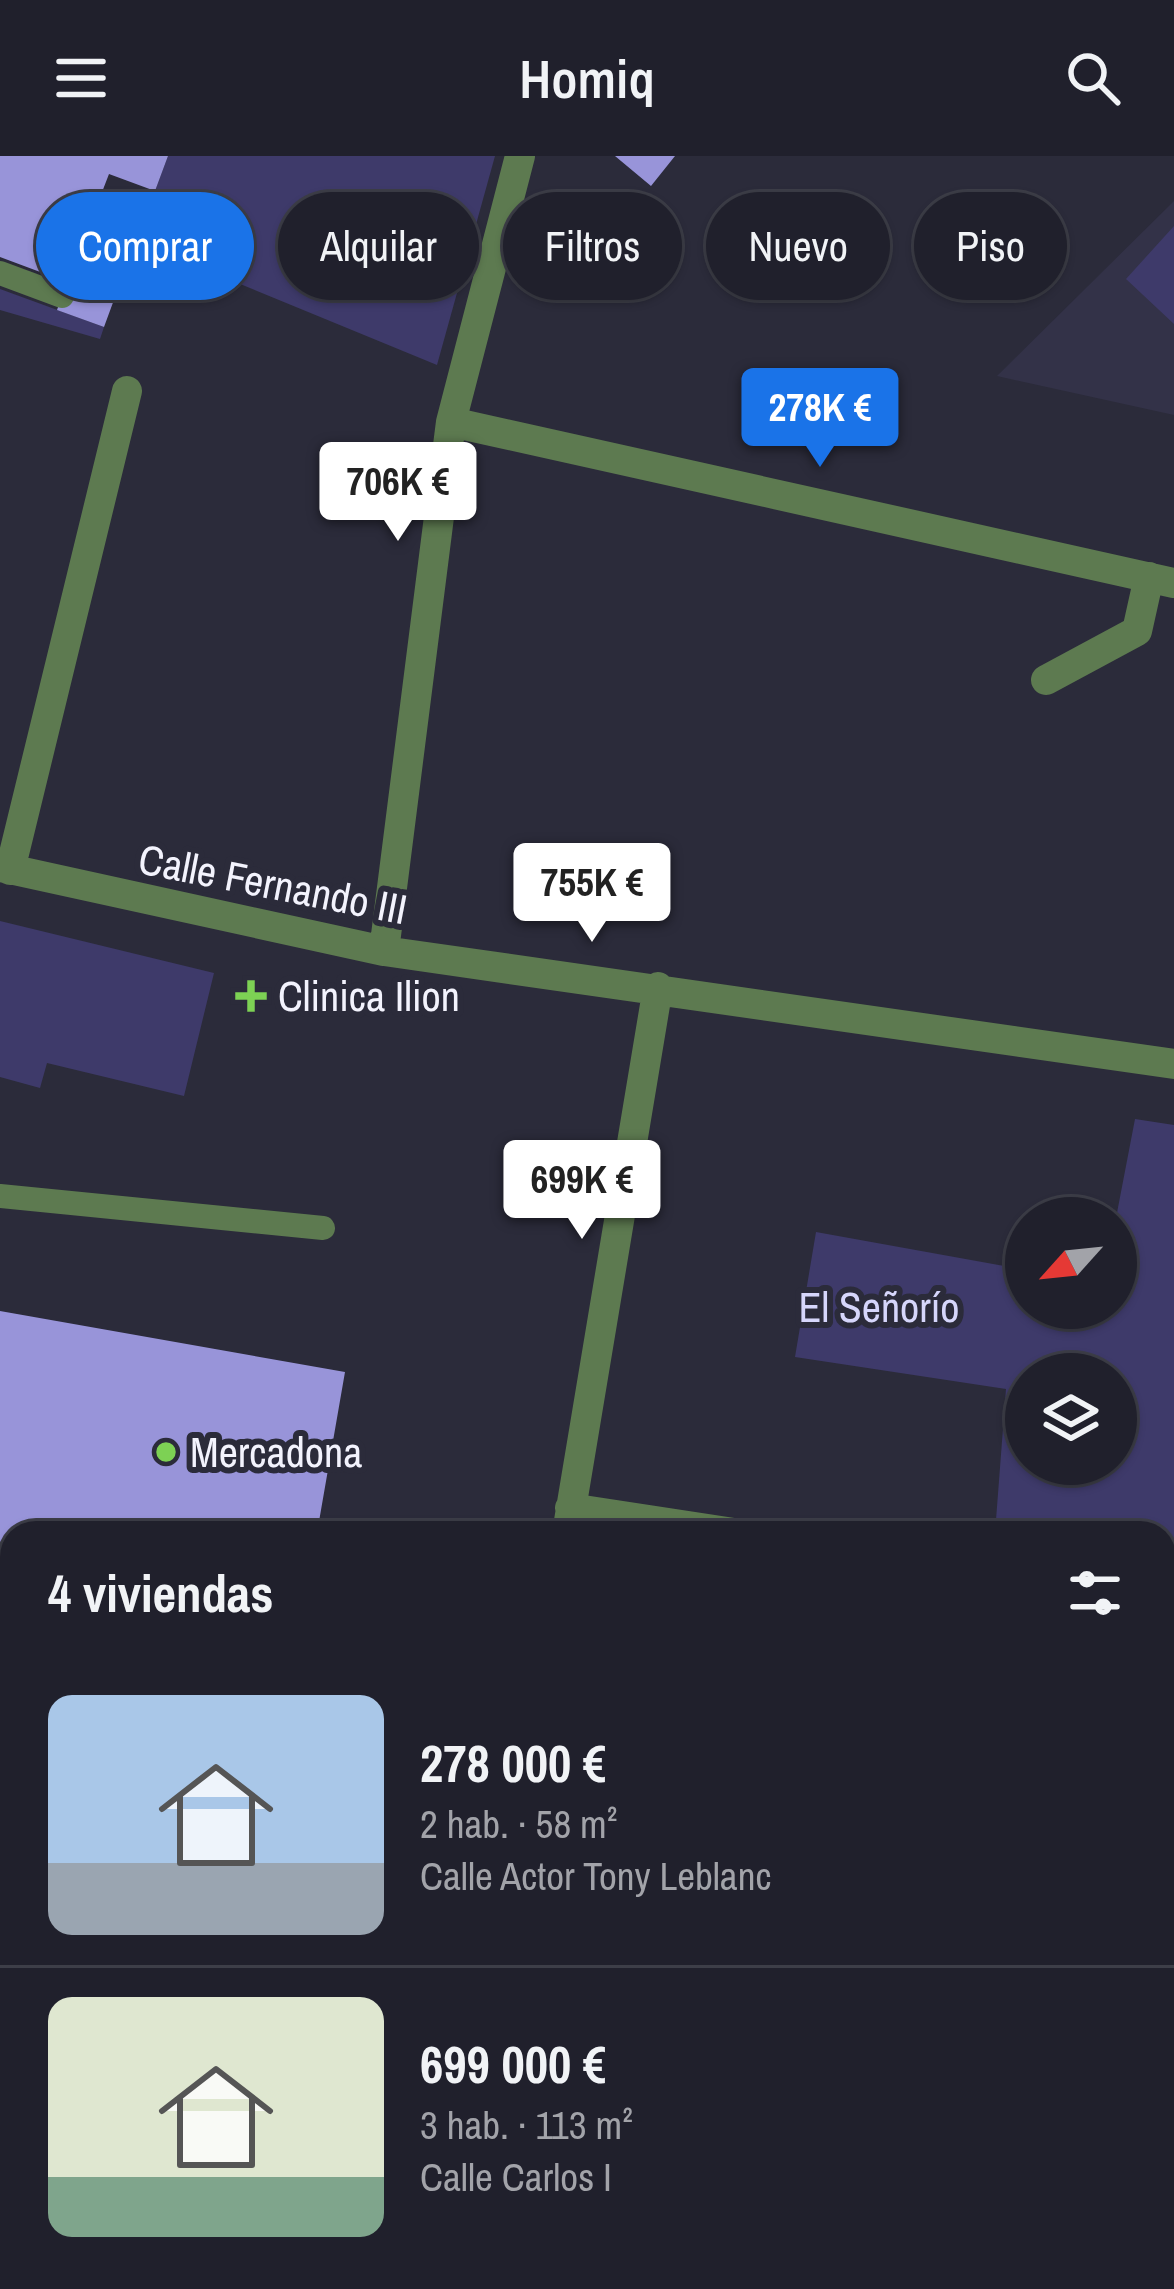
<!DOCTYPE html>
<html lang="es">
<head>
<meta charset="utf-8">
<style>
  body { margin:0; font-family:"Archivo Narrow",sans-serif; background:#282834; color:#f1f3f6; height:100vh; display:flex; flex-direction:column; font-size:45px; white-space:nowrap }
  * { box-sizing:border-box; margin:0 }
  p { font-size:39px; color:#a2a3a9 }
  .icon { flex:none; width:66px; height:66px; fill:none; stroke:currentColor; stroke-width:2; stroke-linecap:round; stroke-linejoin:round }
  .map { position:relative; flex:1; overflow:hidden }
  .details { position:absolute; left:0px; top:1365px; width:1176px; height:768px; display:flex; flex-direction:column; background:#20202c; border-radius:36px 36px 0 0; box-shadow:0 3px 9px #0004,0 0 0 3px #3d3e48 }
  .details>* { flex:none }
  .top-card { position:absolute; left:36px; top:36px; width:1104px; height:108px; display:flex; gap:24px }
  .needle { width:78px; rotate:243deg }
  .buttons { position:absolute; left:1005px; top:1041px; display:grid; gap:24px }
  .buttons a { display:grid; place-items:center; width:132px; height:132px; border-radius:50%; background:#20202c; box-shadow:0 3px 9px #0004,0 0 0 3px #3d3e48; font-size:60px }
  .price { position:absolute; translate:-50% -102px; padding:0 27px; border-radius:12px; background:#fff; color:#222; font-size:39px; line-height:78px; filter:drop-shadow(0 3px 6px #0008) }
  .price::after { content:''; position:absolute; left:50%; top:72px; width:36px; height:27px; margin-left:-18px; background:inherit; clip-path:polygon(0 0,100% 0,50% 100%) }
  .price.current { background:#1a73e8; color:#fff }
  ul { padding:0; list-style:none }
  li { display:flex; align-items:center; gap:36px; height:300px; padding:0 48px }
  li+li { border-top:3px solid #3d3e48 }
  li span { display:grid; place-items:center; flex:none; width:336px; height:240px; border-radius:24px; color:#555 }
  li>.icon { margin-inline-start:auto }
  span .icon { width:144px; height:144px; fill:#fffc; stroke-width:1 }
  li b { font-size:51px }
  h2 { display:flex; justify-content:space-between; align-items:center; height:144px; padding:0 48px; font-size:51px }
  .chip { padding:0 42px; border-radius:54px; background:#20202c; box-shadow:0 3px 9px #0004,0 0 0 3px #3d3e48; font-size:42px; line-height:108px }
  .chip.current { background:#1a73e8; color:#fff }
  header { display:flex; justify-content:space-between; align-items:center; height:156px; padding:0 48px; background:#20202c; font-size:54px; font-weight:600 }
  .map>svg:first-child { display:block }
  .built { fill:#333248 }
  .green { fill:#3e3a6a; fill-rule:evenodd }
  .building { fill:#9894d9 }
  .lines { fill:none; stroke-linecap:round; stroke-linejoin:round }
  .lane { stroke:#5d7a50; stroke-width:24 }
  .street { stroke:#5d7a50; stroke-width:30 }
  .poi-dot { fill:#7dd154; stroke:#2b2b3a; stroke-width:4.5 }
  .labels { text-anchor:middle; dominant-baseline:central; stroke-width:12; stroke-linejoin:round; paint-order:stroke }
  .street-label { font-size:42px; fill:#f3f3fd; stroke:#2b2b3a }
  .poi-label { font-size:42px; fill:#f3f3fd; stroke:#2b2b3a; text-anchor:start }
  .park-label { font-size:42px; fill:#d6d6fb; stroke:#2b2b3a }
</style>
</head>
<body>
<header><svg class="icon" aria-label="menu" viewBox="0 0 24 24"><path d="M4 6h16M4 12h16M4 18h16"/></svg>Homiq<svg class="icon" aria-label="search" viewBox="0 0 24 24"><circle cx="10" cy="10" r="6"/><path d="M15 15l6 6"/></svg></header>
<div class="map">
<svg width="1174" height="2133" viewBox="0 0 1174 2133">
  <rect width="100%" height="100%" fill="#2b2b3a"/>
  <path class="built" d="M1174,45V259L997,220Z"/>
  <path class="green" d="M168,0H495L437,209L150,91L170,61L167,47L155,35Z
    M1174,70V168L1126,123Z
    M0,133L104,171L100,183L0,154Z
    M0,765L214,817L184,940L47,907L40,932L0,921Z
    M1135,963L1174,969V1421L1164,1419V1377H995L1006,1233L795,1201L816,1076L1026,1114V1152H1116V1062ZM1026,1218H1116V1308H1026Z"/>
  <path class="building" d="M0,0H168L155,35L109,18L87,75L133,92L104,171L57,154L67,126L0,101Z
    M615,0H675L651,30Z
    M0,1155L345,1216L317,1377H12V1388L0,1386Z
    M1164,2032L1174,2034V2100L1164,2097Z"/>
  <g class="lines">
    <path class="lane" d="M0,117L62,140
      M0,1040L323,1072"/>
    <path class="street" d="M451,266L1174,427
      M1046,524L1137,475L1149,421
      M0,711L384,795L1174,908
      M10,714L127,235
      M384,795L451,266L520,0
      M570,1352L734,1377
      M567,1377L658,831
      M1164,1443L1174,1445
      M0,1505L12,1507
      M1164,1612L1174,1591
      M0,1901L12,1903
      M0,2026L12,2066
      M28,2121L32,2133
      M1063,2121L1112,2133
      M593,2133L596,2121"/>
  </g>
  <g class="poi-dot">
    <path d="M245 822h12v12h12v12h-12v12h-12v-12h-12v-12h12z"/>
    <circle cx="166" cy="1296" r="12"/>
  </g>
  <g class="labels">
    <g class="street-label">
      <text transform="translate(273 728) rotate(11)">Calle Fernando III</text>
    </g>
    <g class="poi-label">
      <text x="278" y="840">Clinica Ilion</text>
      <text x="190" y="1296">Mercadona</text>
    </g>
    <g class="park-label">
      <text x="879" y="1151">El Señorío</text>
    </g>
  </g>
</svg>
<div class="buttons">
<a><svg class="needle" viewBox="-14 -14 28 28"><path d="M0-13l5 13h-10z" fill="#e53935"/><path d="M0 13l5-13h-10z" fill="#a2a3a9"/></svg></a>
<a><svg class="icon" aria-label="layers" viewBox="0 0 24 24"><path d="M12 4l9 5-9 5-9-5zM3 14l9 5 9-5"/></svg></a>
</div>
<b class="price current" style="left:820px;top:314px">278K €</b>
<b class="price" style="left:398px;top:388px">706K €</b>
<b class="price" style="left:592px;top:789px">755K €</b>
<b class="price" style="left:582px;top:1086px">699K €</b>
<div class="top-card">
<a class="chip current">Comprar</a>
<a class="chip">Alquilar</a>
<a class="chip">Filtros</a>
<a class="chip">Nuevo</a>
<a class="chip">Piso</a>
</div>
<section class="details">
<h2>4 viviendas<svg class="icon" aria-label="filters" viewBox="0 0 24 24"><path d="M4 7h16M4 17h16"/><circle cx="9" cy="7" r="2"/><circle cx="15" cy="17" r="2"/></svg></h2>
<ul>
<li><span style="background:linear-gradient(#a9c7e8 70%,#9aa5b1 0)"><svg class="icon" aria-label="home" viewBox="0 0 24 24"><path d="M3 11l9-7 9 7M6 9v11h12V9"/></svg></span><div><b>278 000 €</b><p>2 hab. · 58 m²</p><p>Calle Actor Tony Leblanc</p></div></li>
<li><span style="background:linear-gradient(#dfe7d0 75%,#7fa58c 0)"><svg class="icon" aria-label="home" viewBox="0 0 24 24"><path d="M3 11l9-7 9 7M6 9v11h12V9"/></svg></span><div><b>699 000 €</b><p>3 hab. · 113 m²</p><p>Calle Carlos I</p></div></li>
</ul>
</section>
</div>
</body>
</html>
